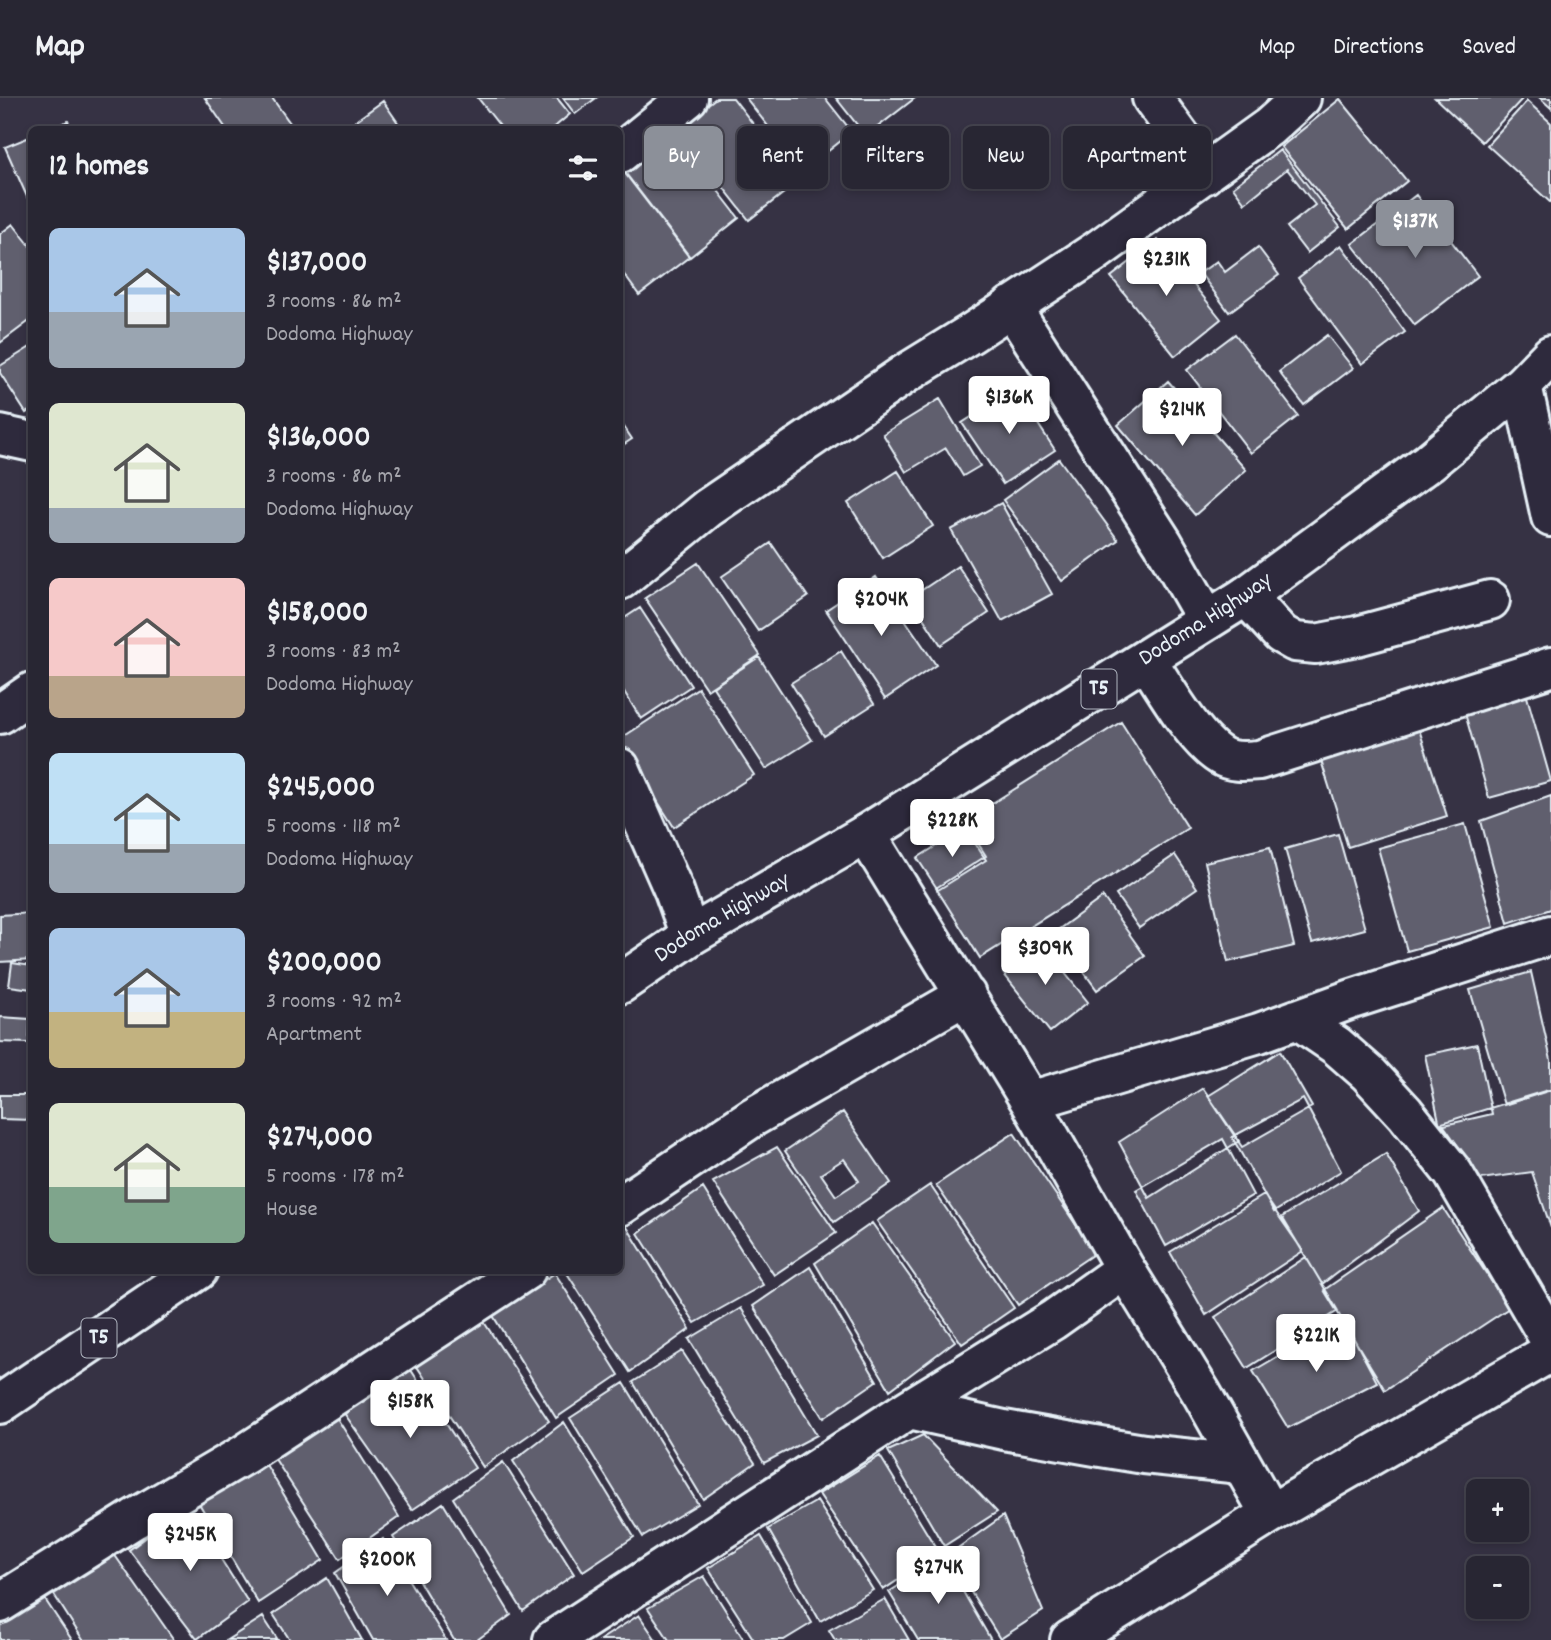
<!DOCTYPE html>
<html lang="en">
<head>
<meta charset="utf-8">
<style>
  body { margin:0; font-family:Dekko,sans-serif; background:#34323f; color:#f1f3f6; height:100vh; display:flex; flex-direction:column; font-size:26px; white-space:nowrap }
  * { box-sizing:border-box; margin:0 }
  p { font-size:23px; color:#a5a5ac }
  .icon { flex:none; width:38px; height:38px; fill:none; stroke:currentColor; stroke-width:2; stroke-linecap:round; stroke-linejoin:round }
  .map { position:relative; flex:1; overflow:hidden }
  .drawer { position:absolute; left:28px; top:28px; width:595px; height:1148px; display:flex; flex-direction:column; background:#282633; border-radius:10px; box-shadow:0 4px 10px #0003,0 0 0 2px #44434e }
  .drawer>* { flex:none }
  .banner { position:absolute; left:644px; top:28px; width:665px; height:63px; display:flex; gap:14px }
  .fabs { position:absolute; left:1466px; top:1381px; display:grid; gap:14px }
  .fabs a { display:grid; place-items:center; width:63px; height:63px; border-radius:10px; background:#282633; box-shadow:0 4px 10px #0003,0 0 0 2px #44434e; font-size:35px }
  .price { position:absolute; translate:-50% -60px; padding:0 16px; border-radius:7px; background:#fff; color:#222; font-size:23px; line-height:46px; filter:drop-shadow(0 2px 4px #0008) }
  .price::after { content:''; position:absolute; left:50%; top:42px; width:21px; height:16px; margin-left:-10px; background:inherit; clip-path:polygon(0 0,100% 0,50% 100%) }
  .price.selected { background:#8c9099; color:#fff }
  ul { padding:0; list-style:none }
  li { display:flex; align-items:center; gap:21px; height:175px; padding:0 21px }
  li span { display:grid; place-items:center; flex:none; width:196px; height:140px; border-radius:10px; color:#555 }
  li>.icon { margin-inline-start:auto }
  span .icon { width:84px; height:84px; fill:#fffc; stroke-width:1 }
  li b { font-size:30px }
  h2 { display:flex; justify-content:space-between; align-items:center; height:84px; padding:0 21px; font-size:30px }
  .pill { padding:0 24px; border-radius:10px; background:#282633; box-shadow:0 4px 10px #0003,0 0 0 2px #44434e; font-size:24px; line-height:63px }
  .pill.selected { background:#8c9099; color:#fff }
  header { display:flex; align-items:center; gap:42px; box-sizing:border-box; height:98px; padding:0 35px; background:#282633; border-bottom:2px solid #44434e }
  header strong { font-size:33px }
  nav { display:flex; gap:38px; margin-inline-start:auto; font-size:24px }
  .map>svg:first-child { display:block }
  .building { fill:#605e6e; stroke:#e8f1f8; stroke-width:2; fill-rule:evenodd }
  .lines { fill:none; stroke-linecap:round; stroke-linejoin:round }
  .minor-casing { stroke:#e8f1f8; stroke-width:44 }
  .highway-casing { stroke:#e8f1f8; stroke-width:44 }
  .minor { stroke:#2f2a3d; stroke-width:38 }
  .highway { stroke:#2f2a3d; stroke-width:38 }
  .labels { text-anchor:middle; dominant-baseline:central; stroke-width:5; stroke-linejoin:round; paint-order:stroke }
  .shield { fill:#2f2a3d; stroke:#b0b5c0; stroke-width:2 }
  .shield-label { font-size:23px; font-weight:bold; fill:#e8f1f8 }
  .street-label { font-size:24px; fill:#e8f1f8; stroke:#2f2a3d }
</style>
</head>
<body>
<header>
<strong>Map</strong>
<nav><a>Map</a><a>Directions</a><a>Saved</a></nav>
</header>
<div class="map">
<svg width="1551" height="1542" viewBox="0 0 1551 1542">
  <rect width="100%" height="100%" fill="#363244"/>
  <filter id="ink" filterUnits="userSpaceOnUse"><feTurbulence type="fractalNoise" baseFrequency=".0143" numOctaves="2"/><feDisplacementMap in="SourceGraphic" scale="14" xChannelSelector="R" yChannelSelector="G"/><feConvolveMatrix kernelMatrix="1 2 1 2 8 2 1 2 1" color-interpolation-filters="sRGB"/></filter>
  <g filter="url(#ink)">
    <path class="building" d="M205,0H272L295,32H227Z
      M478,0H557L570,16L551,32H503Z
      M563,0H596L575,16Z
      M716,0H733L798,84L749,122L677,30Z
      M746,0H825L852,34L803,73Z
      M836,0H915L866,38Z
      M1435,0H1523L1482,44Z
      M1540,0H1551V10Z
      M1340,1L1407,83L1348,131L1281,49Z
      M383,3L403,32H343Z
      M1527,3L1551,25V105L1487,47Z
      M68,23L72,32H47Z
      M668,28L739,120L690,159L620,68Z
      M32,38V110L5,49Z
      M1280,52L1340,129L1307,155L1287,129L1315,107L1287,71L1245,105L1233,89Z
      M620,69L689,159L639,197L620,171Z
      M1416,97L1478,178L1415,227L1352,146Z
      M13,126L32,150V221L0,245V136Z
      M1158,142L1221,221L1175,258L1111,179Z
      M1341,147L1405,234L1362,266L1298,180Z
      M1258,149L1279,177L1229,214L1200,175L1217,163L1225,174Z
      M1235,236L1298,318L1251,355L1187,272Z
      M1327,237L1353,270L1304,307L1279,274Z
      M32,248V311L26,315L0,275V268Z
      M1168,283L1246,372L1195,417L1118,327Z
      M1015,291L1055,352L1003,386L962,325Z
      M940,301L980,368L963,378L946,350L906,374L883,336Z
      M620,323L632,341L620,349Z
      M1059,361L1118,442L1062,483L1003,402Z
      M898,373L933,428L883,460L848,405Z
      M1001,405L1052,496L1002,523L951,432Z
      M771,445L808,499L758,533L721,479Z
      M698,465L760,557L707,592L645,500Z
      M958,468L989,515L941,547L910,500Z
      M876,479L936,567L885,601L826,512Z
      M640,510L691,588L641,621L620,587V523Z
      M841,553L874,606L824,638L791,585Z
      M759,559L812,642L766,671L713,589Z
      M698,590L754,677L674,729L620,645V641Z
      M1526,595L1551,683L1489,700L1464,612Z
      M1416,622L1447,718L1348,749L1318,653Z
      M1121,624L1188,730L980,860L936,790L986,758L964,723Z
      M1551,698V811L1508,825L1481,723Z
      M1465,726L1494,829L1407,853L1378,750Z
      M965,730L986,762L938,792L917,760Z
      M1338,736L1365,831L1312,845L1285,751Z
      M1270,749L1294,848L1228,864L1205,764Z
      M1175,757L1197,790L1139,830L1116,797Z
      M1103,799L1145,858L1097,892L1055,834Z
      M32,815V862L0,864V817Z
      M1041,845L1088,904L1050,934L1003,875Z
      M12,865L32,868V891L9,888Z
      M1531,874L1551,962V992L1504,1007L1470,892Z
      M0,919L30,921L29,945L0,944Z
      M1477,946L1492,1016L1440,1028L1425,957Z
      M1280,953L1312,1009L1242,1049L1208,998Z
      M1203,990L1239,1043L1149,1100L1119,1044Z
      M1551,991V1130L1532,1074L1481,1081L1442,1025Z
      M0,997H32V1022L0,1021Z
      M1303,1001L1341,1073L1274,1114L1232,1039Z
      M843,1014L891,1085L834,1124L785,1053ZM844,1061L859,1083L836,1098L821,1076Z
      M1014,1035L1095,1155L1018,1207L936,1087Z
      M1223,1041L1253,1097L1166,1148L1136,1092Z
      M777,1049L836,1135L774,1177L713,1084Z
      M1386,1056L1419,1113L1322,1186L1282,1119Z
      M930,1087L1014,1210L962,1246L877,1123Z
      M703,1090L763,1187L695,1225L638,1135Z
      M1264,1097L1303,1153L1206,1217L1170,1154Z
      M1443,1110L1509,1210L1385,1292L1324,1192Z
      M872,1125L955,1243L890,1292L815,1165Z
      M627,1129L690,1231L630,1274L565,1172H620V1134Z
      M1306,1159L1338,1213L1247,1270L1215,1219Z
      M810,1169L877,1283L823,1320L753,1208Z
      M555,1175L619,1277L556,1320L492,1216Z
      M741,1210L817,1337L764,1365L689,1241Z
      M1343,1220L1377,1284L1288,1330L1253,1273Z
      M482,1221L549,1323L483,1369L416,1267Z
      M682,1253L755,1365L703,1401L633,1284Z
      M411,1272L475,1370L412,1412L344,1315Z
      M624,1285L698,1406L643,1439L570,1320Z
      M335,1317L399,1419L340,1461L273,1358Z
      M564,1324L634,1439L583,1473L513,1363Z
      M923,1337L997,1414L944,1448L888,1353Z
      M880,1358L939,1455L883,1492L819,1396Z
      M262,1360L323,1462L258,1505L197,1402Z
      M503,1364L574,1476L523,1513L453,1400Z
      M817,1403L873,1492L820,1523L768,1431Z
      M443,1405L511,1517L477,1542H454L393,1439Z
      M188,1409L248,1504L197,1541L129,1452Z
      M1003,1418L1043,1513L1000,1541L948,1457Z
      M761,1438L812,1525L784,1542H754L708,1470Z
      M383,1441L446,1542H373L335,1475Z
      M114,1456L174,1542H83L53,1495Z
      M943,1459L991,1542H918L889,1494Z
      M704,1478L744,1542H669L648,1510Z
      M327,1480L362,1542H290L273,1516Z
      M44,1500L72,1542H0V1528Z
      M885,1501L909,1542H835L829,1532Z
      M639,1517L656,1542H600Z
      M263,1519L278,1542H227Z"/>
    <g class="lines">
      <defs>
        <path id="minor" d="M1152,0L1183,42L1204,77
          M620,55L688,0
          M1011,208L1163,445L1207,522
          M1522,287L1551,419
          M0,337L32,344
          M620,482L708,410L905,276L970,236L1095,154L1269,29L1301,0
          M1246,498L1281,536L1295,544L1316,546L1357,538L1490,502
          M1146,561C1164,588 1194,642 1221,658C1232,665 1246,663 1259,662L1551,569
          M0,616L32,594
          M620,670L674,793L690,838
          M866,736L1030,1003L1125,1171L1202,1296L1270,1416
          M1297,921L1337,948L1369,976L1405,1015L1453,1075L1551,1244
          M1030,1003L1259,935L1352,901L1551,837
          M620,1108L753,1019L966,897
          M909,1311L1004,1332L1101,1349L1144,1356L1241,1366
          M0,1505L134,1421L245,1356L526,1172
          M553,1542L909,1311L1053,1222L1125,1171
          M1070,1542L1270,1416L1551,1254"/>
        <g id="highway">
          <path id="s1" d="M620,886L690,838L866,736L1246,498L1429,364L1522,287L1551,257"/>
          <path d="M0,1306L198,1172"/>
        </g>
      </defs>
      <use href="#minor" class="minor-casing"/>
      <use href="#highway" class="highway-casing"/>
      <use href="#minor" class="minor"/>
      <use href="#highway" class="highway"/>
    </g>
  </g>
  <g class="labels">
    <g class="shield">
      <rect x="1081.5" y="571.5" width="35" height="39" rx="5"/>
      <rect x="81.5" y="1220.5" width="35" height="39" rx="5"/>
    </g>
    <g class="shield-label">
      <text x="1099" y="591">T5</text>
      <text x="99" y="1240">T5</text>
    </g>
    <g class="street-label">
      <text stroke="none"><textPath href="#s1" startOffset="690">Dodoma Highway</textPath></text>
      <text stroke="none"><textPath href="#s1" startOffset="122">Dodoma Highway</textPath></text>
    </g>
  </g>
</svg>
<div class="fabs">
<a>+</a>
<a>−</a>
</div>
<b class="price selected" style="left:1415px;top:162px">$137K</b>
<b class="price" style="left:1166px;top:200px">$231K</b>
<b class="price" style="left:1009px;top:338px">$136K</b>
<b class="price" style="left:1182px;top:350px">$214K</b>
<b class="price" style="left:881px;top:540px">$204K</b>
<b class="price" style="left:952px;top:761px">$228K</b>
<b class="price" style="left:1045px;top:889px">$309K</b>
<b class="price" style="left:1316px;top:1276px">$221K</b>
<b class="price" style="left:410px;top:1342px">$158K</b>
<b class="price" style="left:190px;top:1475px">$245K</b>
<b class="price" style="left:387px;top:1500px">$200K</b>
<b class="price" style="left:938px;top:1508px">$274K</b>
<div class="banner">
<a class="pill selected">Buy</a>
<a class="pill">Rent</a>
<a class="pill">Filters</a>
<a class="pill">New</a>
<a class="pill">Apartment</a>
</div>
<section class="drawer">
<h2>12 homes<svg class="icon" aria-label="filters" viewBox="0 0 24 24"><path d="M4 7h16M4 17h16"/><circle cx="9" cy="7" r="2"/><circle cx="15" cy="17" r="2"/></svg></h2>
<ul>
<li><span style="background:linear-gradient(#a9c7e8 60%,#9aa5b1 0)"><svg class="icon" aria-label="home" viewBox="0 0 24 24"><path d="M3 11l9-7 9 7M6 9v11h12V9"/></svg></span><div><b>$137,000</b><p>3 rooms · 86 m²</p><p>Dodoma Highway</p></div></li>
<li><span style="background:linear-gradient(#dfe7d0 75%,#9aa5b1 0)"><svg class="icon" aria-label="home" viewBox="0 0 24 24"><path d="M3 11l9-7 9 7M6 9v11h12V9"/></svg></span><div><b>$136,000</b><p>3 rooms · 86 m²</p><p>Dodoma Highway</p></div></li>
<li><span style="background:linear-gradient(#f6c9c9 70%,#b9a48a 0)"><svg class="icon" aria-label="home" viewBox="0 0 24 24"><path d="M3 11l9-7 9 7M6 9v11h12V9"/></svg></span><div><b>$158,000</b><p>3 rooms · 83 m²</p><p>Dodoma Highway</p></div></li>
<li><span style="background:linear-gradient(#bfe0f5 65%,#9aa5b1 0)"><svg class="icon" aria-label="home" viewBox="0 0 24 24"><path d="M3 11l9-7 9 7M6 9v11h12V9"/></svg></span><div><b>$245,000</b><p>5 rooms · 118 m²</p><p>Dodoma Highway</p></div></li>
<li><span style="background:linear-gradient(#a9c7e8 60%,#c2b280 0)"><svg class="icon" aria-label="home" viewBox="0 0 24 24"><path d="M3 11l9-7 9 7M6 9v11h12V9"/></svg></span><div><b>$200,000</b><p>3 rooms · 92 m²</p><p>Apartment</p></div></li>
<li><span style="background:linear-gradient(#dfe7d0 60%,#7fa58c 0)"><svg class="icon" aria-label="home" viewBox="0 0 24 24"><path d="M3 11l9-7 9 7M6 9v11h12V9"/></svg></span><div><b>$274,000</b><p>5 rooms · 178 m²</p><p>House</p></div></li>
</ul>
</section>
</div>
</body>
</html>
